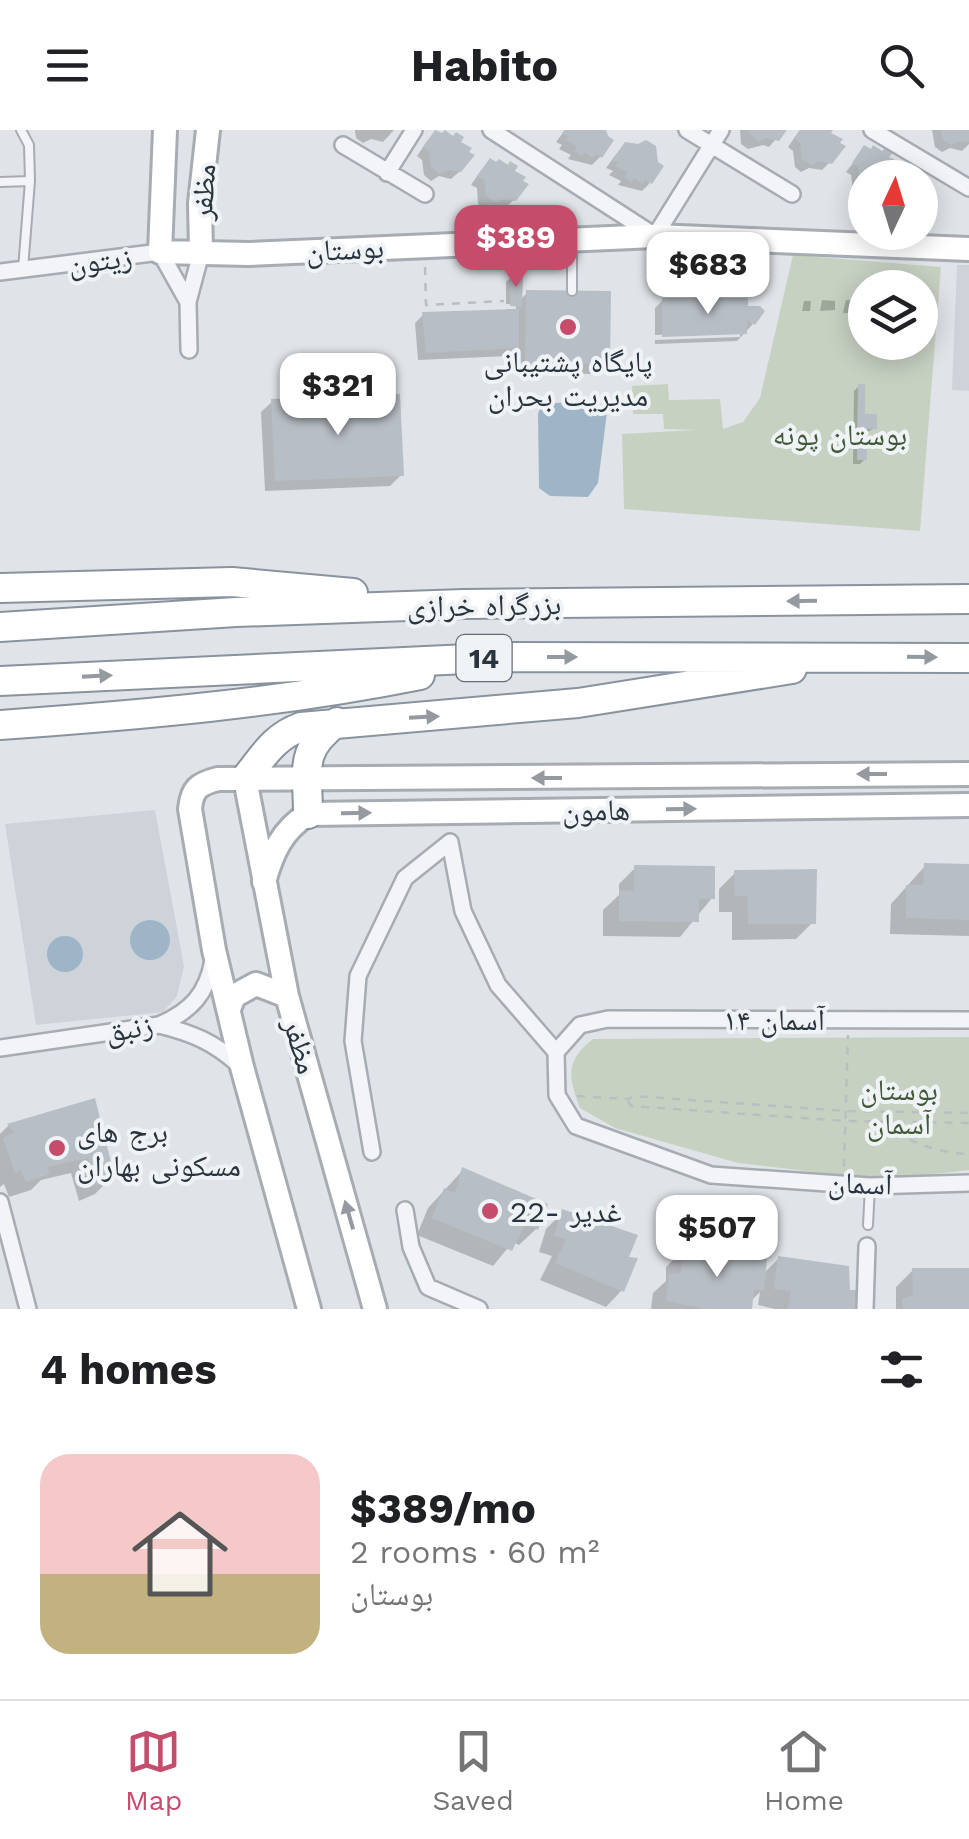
<!DOCTYPE html>
<html lang="en">
<head>
<meta charset="utf-8">
<style>
  body { margin:0; font-family:"Work Sans","Noto Naskh Arabic",sans-serif; background:#f6f6f6; color:#202124; height:100vh; display:flex; flex-direction:column; font-size:38px; white-space:nowrap }
  * { box-sizing:border-box; margin:0 }
  p { font-size:32px; color:#757577 }
  .icon { flex:none; width:55px; height:55px; fill:none; stroke:currentColor; stroke-width:2; stroke-linecap:round; stroke-linejoin:round }
  .map { position:relative; height:1179px; overflow:hidden }
  .drawer { display:flex; flex-direction:column; background:#fff; flex:1 }
  .drawer>* { flex:none }
  .needle { width:65px; rotate:4deg }
  .tools { position:absolute; left:848px; top:30px; display:grid; gap:20px }
  .tools a { display:grid; place-items:center; width:90px; height:90px; border-radius:50%; background:#fff; box-shadow:0 5px 25px #0003; font-size:50px }
  .price { position:absolute; translate:-50% -85px; padding:0 22px; border-radius:20px; background:#fff; color:#222; font-size:32px; line-height:65px; filter:drop-shadow(0 2px 5px #0008) }
  .price::after { content:''; position:absolute; left:50%; top:60px; width:30px; height:22px; margin-left:-15px; background:inherit; clip-path:polygon(0 0,100% 0,50% 100%) }
  .price.active { background:#c64c6c; color:#fff }
  ul { padding:0; list-style:none }
  li { display:flex; align-items:center; gap:30px; height:250px; padding:0 40px }
  li span { display:grid; place-items:center; flex:none; width:280px; height:200px; border-radius:30px; color:#555 }
  li>.icon { margin-inline-start:auto }
  span .icon { width:120px; height:120px; fill:#fffc; stroke-width:1 }
  li b { font-size:42px }
  h2 { display:flex; justify-content:space-between; align-items:center; height:120px; padding:0 40px; font-size:42px }
  header { display:flex; justify-content:space-between; align-items:center; height:130px; padding:0 40px; background:#fff; font-size:45px; font-weight:700 }
  .dock { display:flex; justify-content:space-around; align-items:center; height:140px; border-top:2px solid #e0e0e0; background:#fff; font-size:28px; color:#757577 }
  .dock a { display:grid; justify-items:center; gap:5px }
  .dock .active { color:#c64c6c }
  .map>svg:first-child { display:block }
  .built { fill:#ced3da }
  .green { fill:#c7d1c2; fill-rule:evenodd }
  .water { fill:#9db5c6 }
  .shadow { fill:#0003 }
  .building { fill:#b8bec5 }
  .lines { fill:none; stroke-linecap:round; stroke-linejoin:round }
  .lane-casing { stroke:#a6acb2; stroke-width:12 }
  .street-casing { stroke:#a6acb2; stroke-width:20 }
  .secondary-casing { stroke:#a6acb2; stroke-width:28 }
  .highway-casing { stroke:#88939e; stroke-width:32 }
  .path { stroke:#babec3; stroke-width:2.5; stroke-dasharray:8 8; stroke-linecap:butt }
  .lane { stroke:#f2f4f7; stroke-width:8 }
  .street { stroke:#f2f4f7; stroke-width:15 }
  .secondary { stroke:#fff; stroke-width:22 }
  .highway { stroke:#fff; stroke-width:28 }
  .oneway { fill:#949a9f }
  .poi-dot { fill:#c64c6c; stroke:#eff3f6; stroke-width:4 }
  .labels { text-anchor:middle; dominant-baseline:central; stroke-width:8; stroke-linejoin:round; paint-order:stroke }
  .shield { fill:#eff3f6; stroke:#656d76; stroke-width:2.5 }
  .shield-label { font-size:28px; font-weight:bold; fill:#2a343f }
  .street-label { font-size:30px; fill:#2a343f; stroke:#eff3f6 }
  .poi-label { font-size:30px; fill:#2a343f; stroke:#eff3f6; text-anchor:start }
  .park-label { font-size:30px; fill:#425938; stroke:#eff3f6 }
</style>
</head>
<body>
<header><svg class="icon" aria-label="menu" viewBox="0 0 24 24"><path d="M4 6h16M4 12h16M4 18h16"/></svg>Habito<svg class="icon" aria-label="search" viewBox="0 0 24 24"><circle cx="10" cy="10" r="6"/><path d="M15 15l6 6"/></svg></header>
<div class="map">
<svg width="969" height="1179" viewBox="0 0 969 1179">
  <rect width="100%" height="100%" fill="#e0e4e8"/>
  <path class="built" d="M957,135H969V261L952,260Z
    M155,680L184,836L177,866L163,882L36,895L5,694Z"/>
  <path class="green" d="M793,125L941,137L920,401L624,379L622,304L696,300L664,299L663,284H633L632,256L668,254L669,270L720,269L723,299L743,292L760,268ZM865,158H920V212H865Z
    M969,907V1040L881,1050L738,1033L615,998L580,978C568,947 565,931 593,909Z"/>
  <path class="water" d="M551,273C569,273 593,269 607,282L598,353L588,367L550,366L539,358L538,284L541,275Z
    M130 810a20 20 0 1 1 40 0a20 20 0 1 1-40 0Z
    M47 824a18 18 0 1 1 36 0a18 18 0 1 1-36 0Z"/>
  <path class="shadow" d="M355,0H394L383,12L371,9L363,13L356,8Z
    M565,0H604L600,27L592,35L568,29L571,25L559,19L562,15L556,12Z
    M740,0H784L769,17L763,15L748,19L741,14Z
    M800,0H830V32L822,40L809,38L801,42L795,37L793,21L788,17Z
    M969,0V14L962,21L950,18L942,22L935,17L932,0Z
    M428,10L460,41L451,49L439,46L431,51L424,45L422,30L417,26Z
    M865,18V63L860,66L853,61L851,45L846,42Z
    M617,23L650,53L642,61L618,55L621,51L609,45L613,41L606,38Z
    M500,32L514,37V70L505,78L493,75L485,80L478,74L477,58L471,55L482,39Z
    M511,147L520,170L528,162L608,233L596,244L515,243L516,219L509,226L418,230L415,193L423,185L506,182V179H516V174H506V152Z
    M663,170H745L753,194L737,211L655,214V210L740,207V202L655,205V178Z
    M822,170L835,171V180L820,181Z
    M846,170L854,171L851,183H843Z
    M804,171H811L810,181H802Z
    M859,256L863,286L875,298L865,303V329L860,334H853L854,261Z
    M273,271L401,345L390,356L265,361L261,282Z
    M925,736H969V806L890,804L891,774Z
    M635,738L712,768L680,807L603,806V780L619,765V754Z
    M736,742L813,792L796,809L732,810V782H719V759Z
    M93,971L112,1047L95,1064L79,1071L71,1043L41,1050L31,1060L9,1067L4,1054L0,1057V1004L8,996Z
    M463,1040L545,1075L536,1099L519,1115L513,1112L493,1136L417,1105L428,1078Z
    M563,1082L625,1128L622,1160L606,1177L540,1150L552,1126L539,1122L546,1099Z
    M683,1120L763,1144L779,1128L859,1179H775L758,1175L760,1162L751,1171L750,1179H651L653,1163L666,1151V1137Z
    M913,1140L969,1141V1179H896V1157Z"/>
  <path class="building" d="M435,0L442,3L445,0L453,6L456,2L464,7L461,12L472,18L469,22L475,25L461,42L449,40L440,44L431,37L429,21L423,17Z
    M565,0H606L608,6L614,10L602,28L596,24L593,28L584,22L582,26L574,21L577,16L565,10L568,6L562,3Z
    M747,0H787L779,11L766,8L758,12Z
    M800,0H833L831,3L843,9L840,13L846,16L832,34L819,31L811,35L802,29L800,13L794,8Z
    M941,0H969V12L960,11L951,15L942,9Z
    M646,10L656,16L658,32L664,36L652,54L646,50L643,54L634,48L632,52L624,47L627,42L615,36L618,33L612,30L625,12L638,14Z
    M864,15L871,19L873,15L882,21L885,18L893,23L889,27L901,33L898,37L904,40L898,48H865V56L860,53L858,37L852,33Z
    M490,28L496,32L499,29L508,35L510,31L518,36L515,41L526,47L523,51L529,54L516,71L503,69L495,73L486,66L484,50L477,46Z
    M510,144H523L522,177L510,176Z
    M526,160L611,161L610,234L525,233Z
    M662,168H748V176H760L765,181L755,195L747,190V204L662,207Z
    M519,179V218L426,223L422,182Z
    M858,254H865V284H877V299H867V330H857Z
    M400,264L404,346L275,351L271,269Z
    M924,733L969,734V790L906,788V755H923Z
    M634,735L715,736V769H699V792L619,791V760L634,761Z
    M817,739L816,794H748L747,766H735L734,740Z
    M95,968L115,1048L95,1056L88,1028L47,1037L50,1044L26,1052L21,1040L15,1043L3,1008L15,1002L7,994Z
    M462,1037L548,1074L538,1100L525,1094L512,1121L432,1088L444,1058L455,1063Z
    M562,1079L638,1105L629,1127L638,1128L624,1162L555,1133L566,1109L554,1106Z
    M682,1117L767,1129L764,1161L754,1160L752,1179H706L666,1171L669,1144L681,1143Z
    M778,1126L849,1136L850,1160H861V1179H788L791,1161L774,1159Z
    M912,1138H969V1179H903L902,1169L913,1165Z"/>
  <g class="lines">
    <defs>
      <path id="lane" d="M21,0L29,15L30,51
        M0,52L30,51L23,139
        M572,161V114
        M868,1095L870,1056"/>
      <path id="street" d="M491,0L655,106L721,0
        M687,0L792,64
        M872,0L969,58
        M343,15L425,64
        M387,43L414,0
        M0,142L160,122L188,172
        M189,220L188,172L201,123
        M969,890L608,889L580,895L556,922L557,965L576,996L711,1045L870,1056L969,1053
        M159,895C192,903 214,912 239,935
        M0,918L159,895C191,881 207,864 213,830
        M372,1022L353,911L358,846L405,748L450,712L463,781L498,855L556,922
        M0,1072L28,1179
        M405,1080L411,1117L428,1157L479,1179
        M865,1179L867,1116"/>
      <path id="secondary" d="M165,0L160,122L249,124L655,106L969,119
        M201,123L200,73L208,0
        M245,649L287,866L375,1179
        M264,752C272,723 282,700 308,684L969,675
        M229,879L234,866L256,854L287,866
        M309,1179L242,937L214,820L190,679C192,659 198,654 218,649L969,644"/>
      <path id="highway" d="M0,458L232,452L353,463
        M0,497L236,482L464,474L969,469
        M0,551L512,527L969,528
        M0,595C141,585 281,573 420,545
        M245,649C263,627 273,607 301,597L578,573L792,539
        M308,684C308,640 298,621 337,592"/>
    </defs>
    <use href="#lane" class="lane-casing"/>
    <use href="#street" class="street-casing"/>
    <use href="#secondary" class="secondary-casing"/>
    <use href="#highway" class="highway-casing"/>
    <path class="path" d="M516,134V144
      M425,137L426,175L504,171
      M577,966L628,969L634,966L846,981L969,983
      M628,971L631,976L846,991L969,993
      M882,994C909,1012 937,1023 969,1024
      M844,1037L848,905"/>
    <use href="#lane" class="lane"/>
    <use href="#street" class="street"/>
    <use href="#secondary" class="secondary"/>
    <use href="#highway" class="highway"/>
  </g>
  <defs><path id="oneway-solid" d="M-6-.8H1V-3.2L6.5 0L1 3.2V.8H-6Z" transform="scale(2.5)"/></defs>
  <g class="oneway">
    <use href="#oneway-solid" transform="translate(802 471) rotate(179)"/>
    <use href="#oneway-solid" transform="translate(562 527)"/>
    <use href="#oneway-solid" transform="translate(922 527) rotate(1)"/>
    <use href="#oneway-solid" transform="translate(97 546) rotate(-3)"/>
    <use href="#oneway-solid" transform="translate(424 587) rotate(-3)"/>
    <use href="#oneway-solid" transform="translate(872 644) rotate(-180)"/>
    <use href="#oneway-solid" transform="translate(547 648) rotate(180)"/>
    <use href="#oneway-solid" transform="translate(681 679) rotate(-1)"/>
    <use href="#oneway-solid" transform="translate(356 683) rotate(-1)"/>
    <use href="#oneway-solid" transform="translate(349 1085) rotate(-106)"/>
  </g>
  <g class="poi-dot">
    <circle cx="568" cy="197" r="10"/>
    <circle cx="57" cy="1018" r="10"/>
    <circle cx="490" cy="1081" r="10"/>
  </g>
  <g class="labels">
    <rect class="shield" x="456.5" y="505" width="55" height="46" rx="8"/>
    <g class="shield-label">
      <text x="484" y="528">14</text>
    </g>
    <g class="street-label">
      <text transform="translate(203 62) rotate(-86)">مظفر</text>
      <text transform="translate(345 119) rotate(-3)">بوستان</text>
      <text transform="translate(100 130) rotate(-7)">زیتون</text>
      <text transform="translate(484 475) rotate(-1)">بزرگراه خرازی</text>
      <text transform="translate(596 680) rotate(-1)">هامون</text>
      <text x="774" y="889">آسمان ۱۴</text>
      <text transform="translate(129 898) rotate(-10)">زنبق</text>
      <text transform="translate(301 916) rotate(74)">مظفر</text>
      <text transform="translate(860 1053) rotate(2)">آسمان</text>
    </g>
    <g class="poi-label">
      <text x="568" y="231" text-anchor="middle">پایگاه پشتیبانی<tspan x="568" dy="34">مدیریت بحران</tspan></text>
      <text x="77" y="1001">برج های<tspan x="77" dy="34">مسکونی بهاران</tspan></text>
      <text x="510" y="1081">22- غدیر</text>
    </g>
    <g class="park-label">
      <text x="840" y="304">بوستان پونه</text>
      <text x="899" y="959">بوستان<tspan x="899" dy="34">آسمان</tspan></text>
    </g>
  </g>
</svg>
<div class="tools">
<a><svg class="needle" viewBox="-14 -14 28 28"><path d="M0-13l5 13h-10z" fill="#e53935"/><path d="M0 13l5-13h-10z" fill="#757577"/></svg></a>
<a><svg class="icon" aria-label="layers" viewBox="0 0 24 24"><path d="M12 4l9 5-9 5-9-5zM3 14l9 5 9-5"/></svg></a>
</div>
<b class="price active" style="left:516px;top:160px">$389</b>
<b class="price" style="left:708px;top:187px">$683</b>
<b class="price" style="left:338px;top:308px">$321</b>
<b class="price" style="left:717px;top:1150px">$507</b>
</div>
<section class="drawer">
<h2>4 homes<svg class="icon" aria-label="filters" viewBox="0 0 24 24"><path d="M4 7h16M4 17h16"/><circle cx="9" cy="7" r="2"/><circle cx="15" cy="17" r="2"/></svg></h2>
<ul>
<li><span style="background:linear-gradient(#f6c9c9 60%,#c2b280 0)"><svg class="icon" aria-label="home" viewBox="0 0 24 24"><path d="M3 11l9-7 9 7M6 9v11h12V9"/></svg></span><div><b>$389/mo</b><p>2 rooms · 60 m²</p><p>بوستان</p></div></li>
</ul>
</section>
<nav class="dock">
<a class="active"><svg class="icon" aria-label="map" viewBox="0 0 24 24"><path d="M3 6l6-2 6 2 6-2v14l-6 2-6-2-6 2zM9 4v14M15 6v14"/></svg>Map</a>
<a><svg class="icon" aria-label="saved" viewBox="0 0 24 24"><path d="M7 4h10v16l-5-4-5 4z"/></svg>Saved</a>
<a><svg class="icon" aria-label="home" viewBox="0 0 24 24"><path d="M3 11l9-7 9 7M6 9v11h12V9"/></svg>Home</a>
</nav>
</body>
</html>
